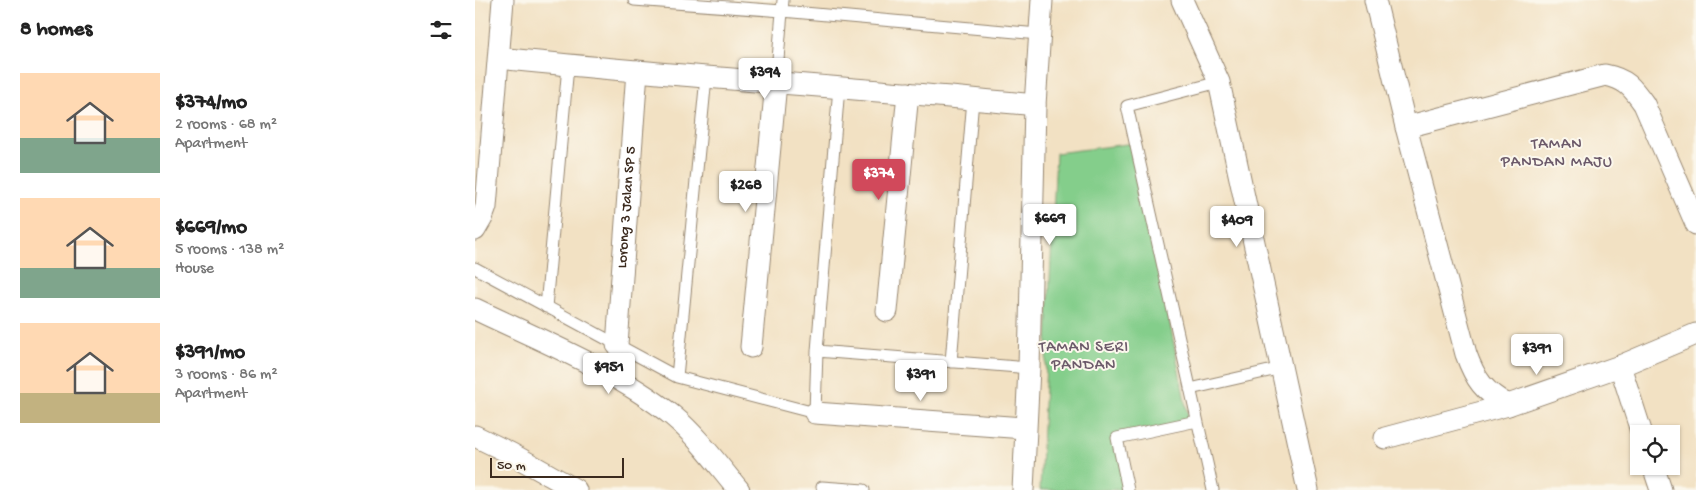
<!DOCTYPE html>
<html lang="en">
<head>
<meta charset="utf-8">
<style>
  body { margin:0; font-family:"Gochi Hand",sans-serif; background:#f6f6f6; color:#222; height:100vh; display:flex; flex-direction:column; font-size:19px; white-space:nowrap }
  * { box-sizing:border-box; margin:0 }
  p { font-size:16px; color:#767676 }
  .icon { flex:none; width:28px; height:28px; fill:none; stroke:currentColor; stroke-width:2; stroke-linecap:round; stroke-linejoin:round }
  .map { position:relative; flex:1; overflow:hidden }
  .side { display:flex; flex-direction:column; background:#fff; width:475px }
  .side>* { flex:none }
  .controls { position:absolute; left:1155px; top:425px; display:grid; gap:10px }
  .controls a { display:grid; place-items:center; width:50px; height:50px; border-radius:0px; background:#fff; box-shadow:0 1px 4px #0004; font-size:25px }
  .scale { position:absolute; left:15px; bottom:12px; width:134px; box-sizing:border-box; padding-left:5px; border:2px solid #3b2a1e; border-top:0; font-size:14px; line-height:18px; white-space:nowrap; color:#3b2a1e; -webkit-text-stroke:4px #fbf7ec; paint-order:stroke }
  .price { position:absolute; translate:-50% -42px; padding:0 11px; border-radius:5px; background:#fff; color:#222; font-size:16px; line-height:32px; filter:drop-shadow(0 1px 2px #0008) }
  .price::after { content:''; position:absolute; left:50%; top:30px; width:15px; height:11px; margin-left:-8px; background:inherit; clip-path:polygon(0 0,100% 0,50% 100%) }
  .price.selected { background:#d1495b; color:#fff }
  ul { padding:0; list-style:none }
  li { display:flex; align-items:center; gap:15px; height:125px; padding:0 20px }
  li span { display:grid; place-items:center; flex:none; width:140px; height:100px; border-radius:0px; color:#555 }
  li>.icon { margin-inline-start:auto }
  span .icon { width:60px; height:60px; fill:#fffc; stroke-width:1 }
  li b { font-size:21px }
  h2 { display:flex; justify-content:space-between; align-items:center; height:60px; padding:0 20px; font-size:21px }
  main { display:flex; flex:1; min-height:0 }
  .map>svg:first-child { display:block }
  .green { fill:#84ce8b; stroke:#607c54 }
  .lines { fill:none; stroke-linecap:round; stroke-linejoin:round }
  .lane-casing { stroke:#968670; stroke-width:13 }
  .street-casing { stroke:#968670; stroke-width:23 }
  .lane { stroke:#fff; stroke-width:11 }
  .street { stroke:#fff; stroke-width:21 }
  .labels { text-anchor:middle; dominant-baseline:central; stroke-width:4; stroke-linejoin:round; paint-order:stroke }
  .street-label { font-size:15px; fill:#3b2a1e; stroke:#fbf7ec }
  .neighbourhood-label { font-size:16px; letter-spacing:1px; fill:#6c5a6a; stroke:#fbf7ec }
</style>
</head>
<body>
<main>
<section class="side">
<h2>8 homes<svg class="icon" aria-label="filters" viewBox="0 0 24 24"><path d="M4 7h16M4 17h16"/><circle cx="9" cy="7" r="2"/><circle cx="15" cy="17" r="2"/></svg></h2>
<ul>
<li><span style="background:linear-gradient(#ffd9b3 65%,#7fa58c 0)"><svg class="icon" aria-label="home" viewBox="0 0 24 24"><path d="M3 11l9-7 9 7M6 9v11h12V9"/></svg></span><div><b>$374/mo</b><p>2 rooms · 68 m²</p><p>Apartment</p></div></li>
<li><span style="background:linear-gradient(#ffd9b3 70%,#7fa58c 0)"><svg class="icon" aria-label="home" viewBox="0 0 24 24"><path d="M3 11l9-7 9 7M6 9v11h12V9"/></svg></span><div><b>$669/mo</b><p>5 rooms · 138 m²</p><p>House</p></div></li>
<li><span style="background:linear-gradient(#ffd9b3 70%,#c2b280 0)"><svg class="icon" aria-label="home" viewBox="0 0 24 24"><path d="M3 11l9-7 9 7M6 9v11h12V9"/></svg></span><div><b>$391/mo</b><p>3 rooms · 86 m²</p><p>Apartment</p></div></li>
</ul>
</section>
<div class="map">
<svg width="1221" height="490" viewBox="0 0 1221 490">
  <rect width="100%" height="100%" fill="#fbf7ec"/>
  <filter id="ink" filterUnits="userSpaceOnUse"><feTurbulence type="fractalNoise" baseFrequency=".02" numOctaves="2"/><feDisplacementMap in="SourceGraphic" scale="10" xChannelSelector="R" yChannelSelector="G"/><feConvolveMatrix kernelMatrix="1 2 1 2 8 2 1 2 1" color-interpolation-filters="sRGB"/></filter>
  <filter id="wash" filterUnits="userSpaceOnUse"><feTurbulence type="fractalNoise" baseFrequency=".0096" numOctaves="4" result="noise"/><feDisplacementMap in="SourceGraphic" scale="20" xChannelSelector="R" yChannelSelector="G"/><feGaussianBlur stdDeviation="1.12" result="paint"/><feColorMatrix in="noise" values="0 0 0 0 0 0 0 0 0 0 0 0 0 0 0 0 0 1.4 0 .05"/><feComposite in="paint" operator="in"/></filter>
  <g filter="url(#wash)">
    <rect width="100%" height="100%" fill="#f2e1c3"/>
    <path class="green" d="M660,143L714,422L642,438L653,490H565L581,153Z"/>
  </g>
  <g filter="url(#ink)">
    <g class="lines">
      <defs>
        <path id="lane" d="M159,0L307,11L564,34
          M301,83L308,0
          M0,268L202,377L340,413L342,351L554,368
          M71,307L93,66
          M342,351L364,87
          M476,362L498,99
          M202,377L231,77
          M715,389L807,368
          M347,487L389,490
          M653,490L642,438L722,421
          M738,490L652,106L744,82"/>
        <g id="street">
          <path d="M707,0L744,82L833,490"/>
          <path d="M900,0L931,127L991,354C1000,379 1009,392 1033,405"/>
          <path d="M24,58C202,77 381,87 560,105"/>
          <path d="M931,127L1130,75C1151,79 1157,87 1169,104L1221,224"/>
          <path d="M0,230L7,218L11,207L28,0"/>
          <path d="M0,309C65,340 142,371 198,416C223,437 243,465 264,490"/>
          <path d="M412,311L433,93"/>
          <path id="s1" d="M142,345L162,71"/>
          <path d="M276,347L301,83"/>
          <path d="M1145,366L1167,434"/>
          <path d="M340,413L550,428"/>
          <path d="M0,436L35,453L101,490"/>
          <path d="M910,438L1033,405L1145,366L1221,334"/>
          <path d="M1178,466L1186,490"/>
          <path d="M548,490L554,368L560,105L567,0"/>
        </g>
      </defs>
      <use href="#lane" class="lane-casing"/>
      <use href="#street" class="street-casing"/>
      <use href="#lane" class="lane"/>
      <use href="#street" class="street"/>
    </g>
  </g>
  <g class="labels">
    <g class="street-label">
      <text stroke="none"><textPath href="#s1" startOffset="138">Lorong 3 Jalan SP 5</textPath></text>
    </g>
    <g class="neighbourhood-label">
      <text x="1082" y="145">TAMAN<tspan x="1082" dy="18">PANDAN MAJU</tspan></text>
      <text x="609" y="348">TAMAN SERI<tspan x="609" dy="18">PANDAN</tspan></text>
    </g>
  </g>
</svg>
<div class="controls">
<a><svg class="icon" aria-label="locate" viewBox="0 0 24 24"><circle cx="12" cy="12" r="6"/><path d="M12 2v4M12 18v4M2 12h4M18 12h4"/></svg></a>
</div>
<div class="scale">50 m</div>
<b class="price" style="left:290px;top:100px">$394</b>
<b class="price selected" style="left:404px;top:201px">$374</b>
<b class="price" style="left:271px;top:213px">$268</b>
<b class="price" style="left:575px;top:246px">$669</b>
<b class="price" style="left:762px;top:248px">$409</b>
<b class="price" style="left:1062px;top:376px">$391</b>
<b class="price" style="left:134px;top:395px">$951</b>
<b class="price" style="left:446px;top:402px">$391</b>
</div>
</main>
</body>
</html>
